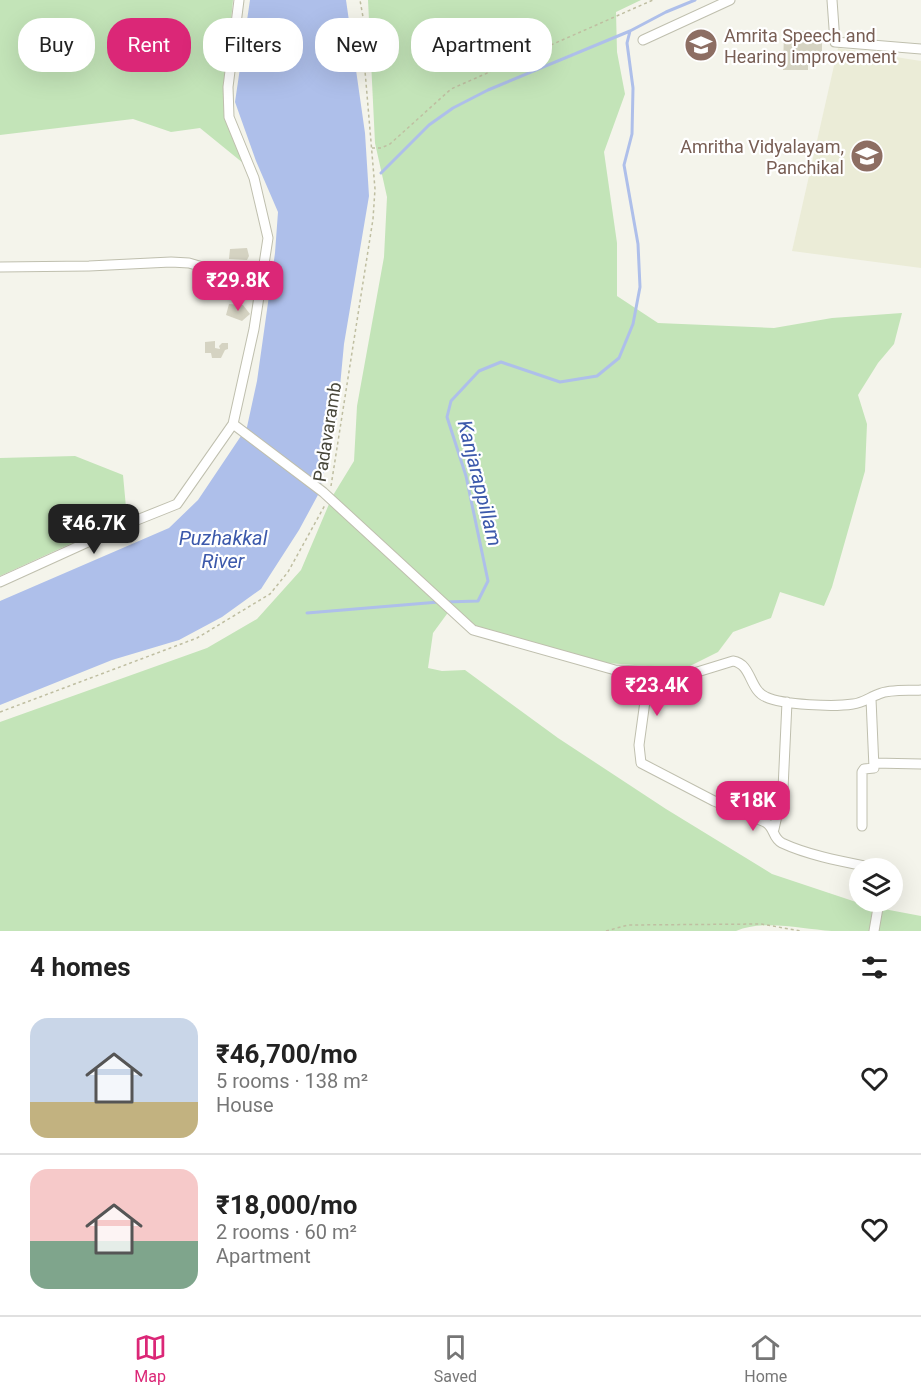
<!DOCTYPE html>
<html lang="en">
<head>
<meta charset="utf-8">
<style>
  body { margin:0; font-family:Roboto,sans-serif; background:#f2f2f2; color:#222; height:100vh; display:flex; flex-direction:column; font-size:22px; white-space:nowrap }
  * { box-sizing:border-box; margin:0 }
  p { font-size:20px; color:#767676 }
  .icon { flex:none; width:33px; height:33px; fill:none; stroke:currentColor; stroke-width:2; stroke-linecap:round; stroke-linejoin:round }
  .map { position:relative; height:931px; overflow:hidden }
  .details { display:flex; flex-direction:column; background:#fff; flex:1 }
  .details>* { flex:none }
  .banner { position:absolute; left:18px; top:18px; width:600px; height:54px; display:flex; gap:12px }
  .controls { position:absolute; left:849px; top:858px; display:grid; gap:12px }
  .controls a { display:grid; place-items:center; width:54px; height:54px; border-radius:50%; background:#fff; box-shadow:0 6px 24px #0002; font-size:30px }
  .price { position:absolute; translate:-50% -51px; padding:0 14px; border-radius:12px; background:#db2777; color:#fff; font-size:20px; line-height:39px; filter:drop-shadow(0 2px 3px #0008) }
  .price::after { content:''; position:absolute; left:50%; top:36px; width:18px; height:14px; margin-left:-9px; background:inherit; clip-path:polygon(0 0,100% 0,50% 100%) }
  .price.on { background:#222; color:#fff }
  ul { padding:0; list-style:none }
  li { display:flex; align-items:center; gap:18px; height:150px; padding:0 30px }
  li+li { border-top:2px solid #e0e0e0 }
  li span { display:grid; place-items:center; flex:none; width:168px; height:120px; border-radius:18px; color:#555 }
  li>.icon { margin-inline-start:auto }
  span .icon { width:72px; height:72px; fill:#fffc; stroke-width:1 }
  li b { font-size:26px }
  h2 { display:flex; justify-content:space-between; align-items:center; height:72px; padding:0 30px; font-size:26px }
  .chip { padding:0 21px; border-radius:24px; background:#fff; box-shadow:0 6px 24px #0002; font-size:21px; line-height:54px }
  .chip.on { background:#db2777; color:#fff }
  .tab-bar { display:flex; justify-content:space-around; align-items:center; height:84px; border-top:2px solid #e0e0e0; background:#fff; font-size:16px; color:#767676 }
  .tab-bar a { display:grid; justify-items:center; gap:3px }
  .tab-bar .on { color:#db2777 }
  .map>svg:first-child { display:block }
  .education { fill:#ebecd7 }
  .green { fill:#c3e4b8 }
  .water { fill:#aebfea }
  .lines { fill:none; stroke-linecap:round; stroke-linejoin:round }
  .stream { stroke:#aebfea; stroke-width:3 }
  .building { fill:#d5d3c2 }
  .street-casing { stroke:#bfbfae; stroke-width:11 }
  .path { stroke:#bfbea1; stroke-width:1.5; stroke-dasharray:3 3; stroke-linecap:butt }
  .street { stroke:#fff; stroke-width:9 }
  .labels { text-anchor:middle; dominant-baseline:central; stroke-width:4.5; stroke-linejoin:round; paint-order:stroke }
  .education-label { font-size:18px; fill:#785e54; stroke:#fff; text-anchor:start }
  .street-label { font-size:18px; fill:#48473a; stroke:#fff }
  .water-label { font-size:20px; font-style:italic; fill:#3c59ab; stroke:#fff }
</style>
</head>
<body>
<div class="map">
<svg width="921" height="931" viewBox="0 0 921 931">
  <rect width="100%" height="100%" fill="#f4f4eb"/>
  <path class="education" d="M838,48L921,61V268L792,251Z"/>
  <path class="green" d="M0,0H233L224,97L229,128L243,163L200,128L171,132L133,119L0,135Z
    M368,0H641L616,12L617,52L625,94L604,152L617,243V296L658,323L774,328L832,318L902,313L894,344L878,363L858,395L867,424L865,471L832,587L824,606L780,592L771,618L733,632L718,652L690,666H649L606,663L473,627L452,607L433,633L428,668L442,671L465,670L558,738L666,809L772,874L868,906L921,916V931C892,931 862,931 832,931C802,929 764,919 736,931H0V722L207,648L257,619L301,570L332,497L354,461L357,406L384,257L387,197L375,143Z
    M75,456L123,475L127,518L0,576V458Z"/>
  <path class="water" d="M250,0H346L365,133L369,196L344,344L337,418L319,493L299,530L261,589L222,617L179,640L112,660L0,705V601L169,528L198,500L247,427L257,381L275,253L278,212L256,161L235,102Z"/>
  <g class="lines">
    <path class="stream" d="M381,173L429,125L453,108L488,90L630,31
      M446,602L478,601L488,581L466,476L447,417L451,401L479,371L501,362L560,382L597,376L619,358L633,324L640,287L638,244L624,165L632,134L633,88L627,43L630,31L666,12L695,0
      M307,613L439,602"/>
  </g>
  <path class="building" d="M784,31H808L807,40H822V56H808V70H783Z
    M247,248L249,256L247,260L229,259L230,249Z
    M229,304L243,305L250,314L242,321L226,315Z
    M215,341V348L220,349L219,346L222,343H228V349L225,350L221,358H212L211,353H205V342Z"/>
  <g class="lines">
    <defs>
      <path id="street" d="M832,0L835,42L921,49
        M643,40L730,0
        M0,267L89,266L171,262L189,263L230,275L260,291
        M233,424L323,492L473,630L615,670L694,673L733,661C752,664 749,690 766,697C783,705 834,707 853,704C863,703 870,697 879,694C890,689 909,691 921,690
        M0,582L132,522L177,504L233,424L254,329L268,238L254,178L229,117L228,87L239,0
        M649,672L639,745L641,763L714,801L765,822C775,827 772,838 782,843C810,856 845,862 875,868
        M874,763L921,764
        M862,826V772L864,769L874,768L871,699
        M774,829L783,789L787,702
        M874,931L879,902"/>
    </defs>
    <use href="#street" class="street-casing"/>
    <path class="path" d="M372,148H381L390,144L451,89L653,0
      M331,486L373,219L375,189L365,71L366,34L360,0
      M0,712L197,638L270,594L288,572L325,505
      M606,931L628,925L761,924L801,931"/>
    <use href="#street" class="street"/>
  </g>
  <defs>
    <symbol id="school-disc" viewBox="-11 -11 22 22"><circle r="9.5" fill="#8d6e63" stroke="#fff"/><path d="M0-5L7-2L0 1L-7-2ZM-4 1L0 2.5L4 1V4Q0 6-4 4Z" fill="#fff"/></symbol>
  </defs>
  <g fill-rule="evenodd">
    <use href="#school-disc" x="682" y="26" width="38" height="38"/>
    <use href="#school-disc" x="848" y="137" width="38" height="38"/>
  </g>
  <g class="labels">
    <g class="education-label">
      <text x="724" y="35">Amrita Speech and<tspan x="724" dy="21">Hearing improvement</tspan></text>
      <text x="844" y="146" text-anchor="end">Amritha Vidyalayam,<tspan x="844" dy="21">Panchikal</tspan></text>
    </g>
    <g class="street-label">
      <text transform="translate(327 432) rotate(-81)">Padavaramb</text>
    </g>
    <g class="water-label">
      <text transform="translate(480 483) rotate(76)">Kanjarappillam</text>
      <text x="223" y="538">Puzhakkal<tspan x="223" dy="23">River</tspan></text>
    </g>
  </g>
</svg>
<div class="controls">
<a><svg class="icon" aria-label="layers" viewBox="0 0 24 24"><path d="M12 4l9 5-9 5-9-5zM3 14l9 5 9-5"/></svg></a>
</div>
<b class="price" style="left:238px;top:312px">₹29.8K</b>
<b class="price on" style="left:94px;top:555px">₹46.7K</b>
<b class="price" style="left:657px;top:717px">₹23.4K</b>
<b class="price" style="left:753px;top:832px">₹18K</b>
<div class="banner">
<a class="chip">Buy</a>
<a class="chip on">Rent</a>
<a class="chip">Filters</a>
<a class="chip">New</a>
<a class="chip">Apartment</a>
</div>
</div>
<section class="details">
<h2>4 homes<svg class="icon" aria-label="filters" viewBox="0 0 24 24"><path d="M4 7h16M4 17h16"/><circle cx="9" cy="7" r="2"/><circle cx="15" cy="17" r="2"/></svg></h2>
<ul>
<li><span style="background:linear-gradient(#c9d6e8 70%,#c2b280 0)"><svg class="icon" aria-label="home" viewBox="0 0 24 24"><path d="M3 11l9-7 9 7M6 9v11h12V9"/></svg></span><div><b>₹46,700/mo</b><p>5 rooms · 138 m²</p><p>House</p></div><svg class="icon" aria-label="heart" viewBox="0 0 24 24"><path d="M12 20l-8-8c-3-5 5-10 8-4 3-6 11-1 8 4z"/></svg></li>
<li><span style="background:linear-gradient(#f6c9c9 60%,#7fa58c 0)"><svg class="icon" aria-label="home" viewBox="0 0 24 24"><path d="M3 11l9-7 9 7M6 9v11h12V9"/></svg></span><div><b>₹18,000/mo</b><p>2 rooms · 60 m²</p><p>Apartment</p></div><svg class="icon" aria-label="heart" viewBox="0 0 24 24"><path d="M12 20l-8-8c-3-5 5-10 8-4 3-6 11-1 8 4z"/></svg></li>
</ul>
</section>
<nav class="tab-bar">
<a class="on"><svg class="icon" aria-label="map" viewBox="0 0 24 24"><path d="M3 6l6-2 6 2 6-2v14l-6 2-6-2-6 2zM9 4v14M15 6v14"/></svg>Map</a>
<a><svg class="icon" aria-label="saved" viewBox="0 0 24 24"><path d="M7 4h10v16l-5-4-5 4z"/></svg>Saved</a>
<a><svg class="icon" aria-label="home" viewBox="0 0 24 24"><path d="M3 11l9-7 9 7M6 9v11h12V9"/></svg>Home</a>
</nav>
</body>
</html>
